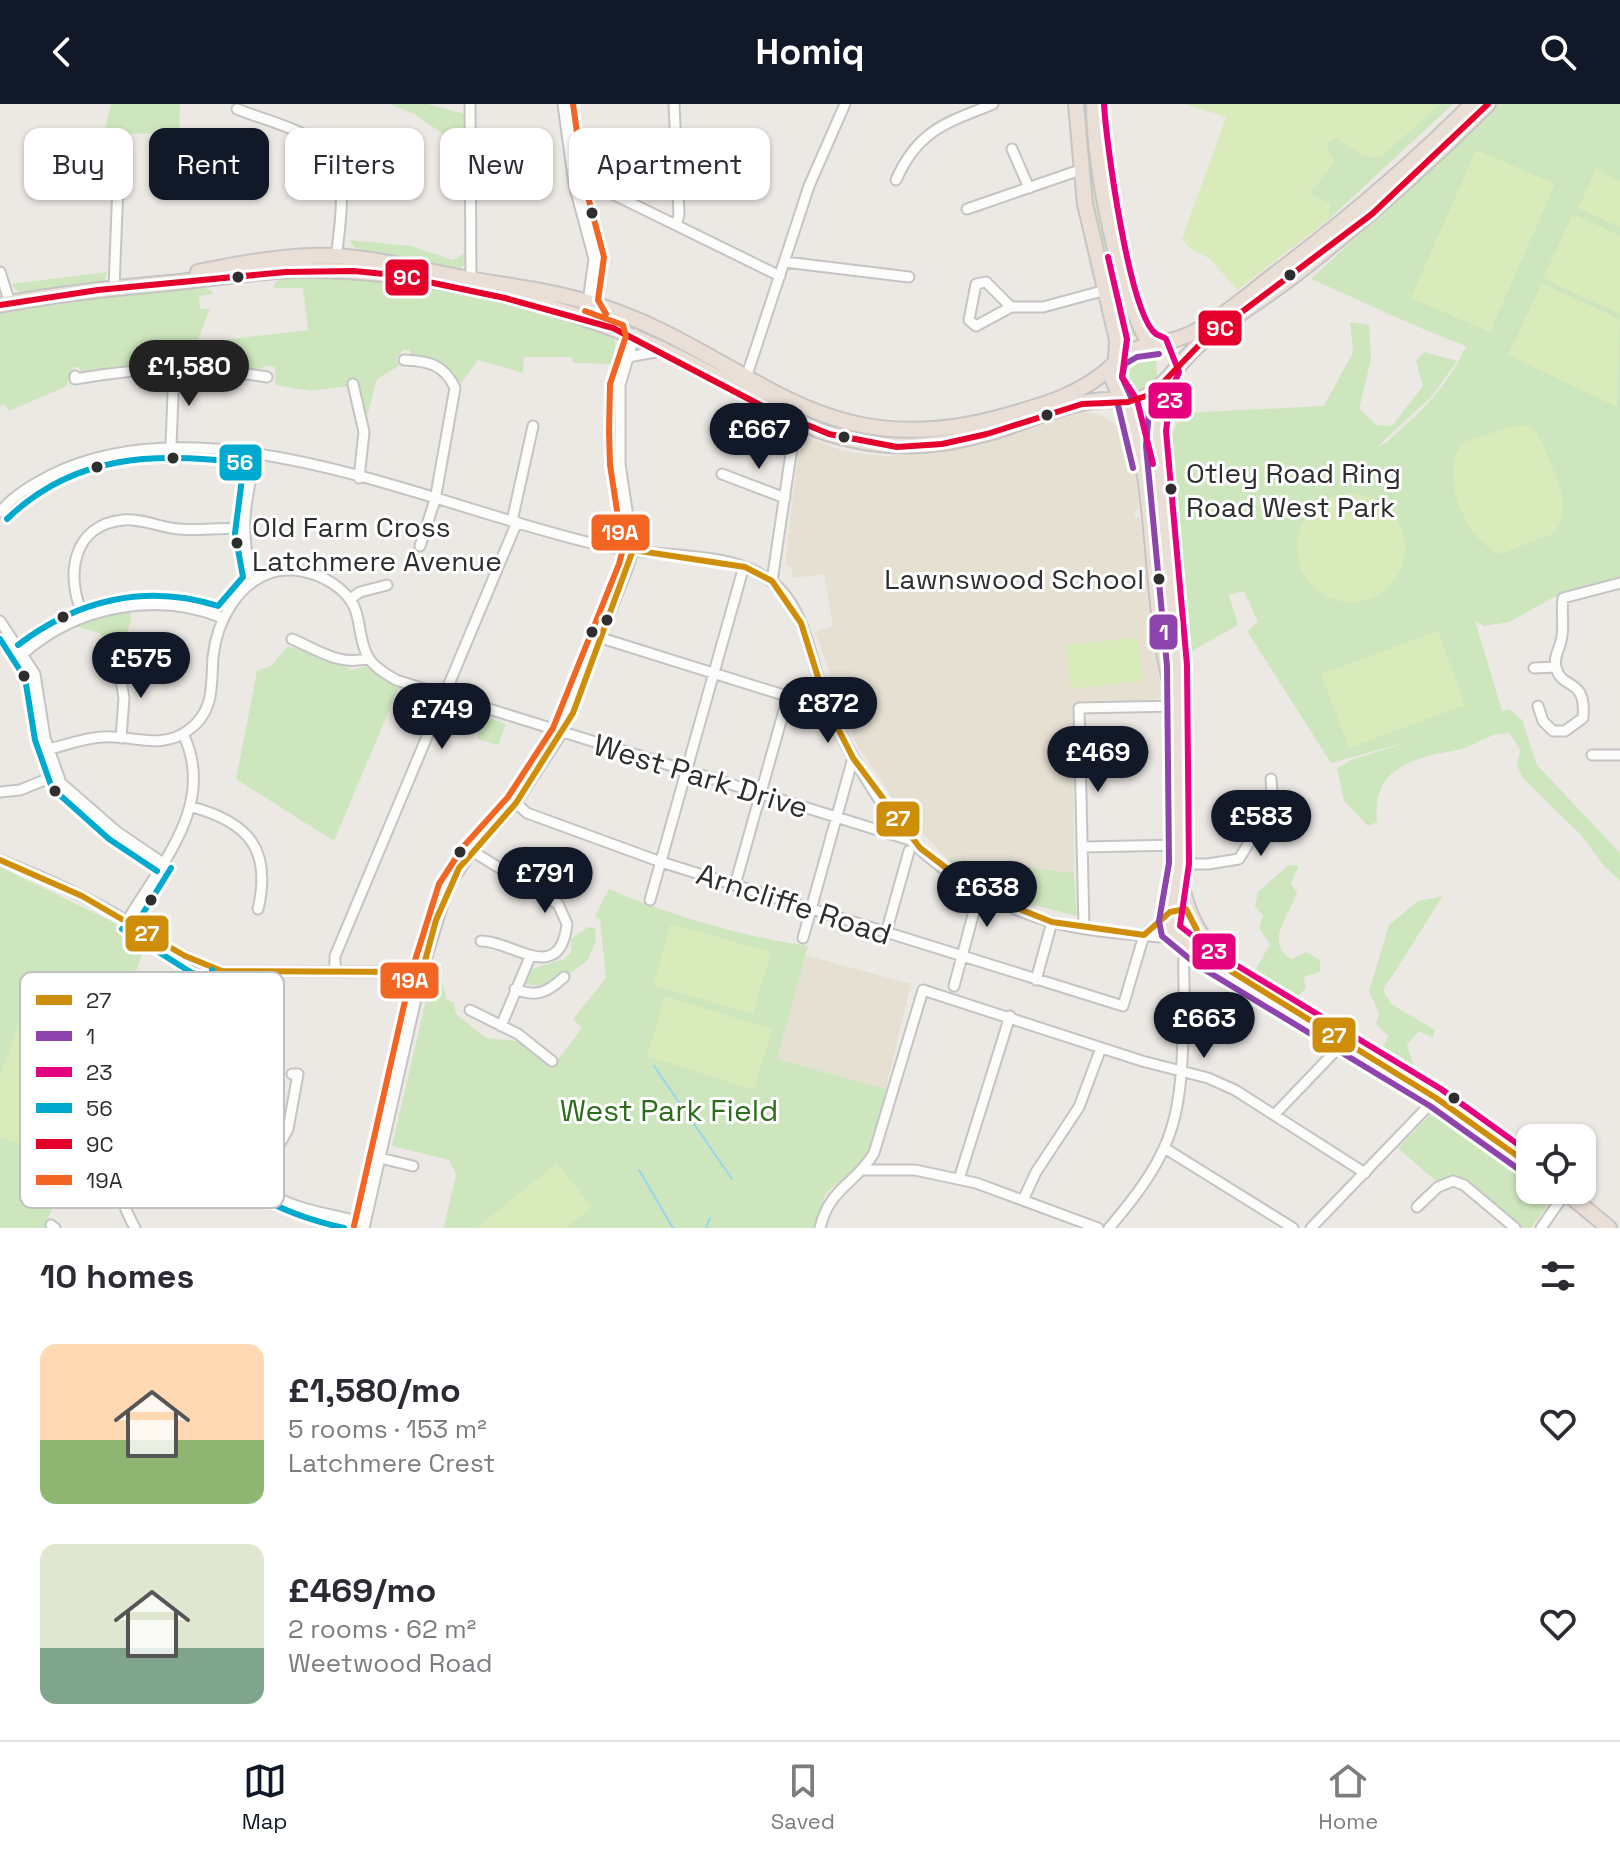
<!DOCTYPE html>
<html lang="en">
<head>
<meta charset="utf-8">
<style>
  body { margin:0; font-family:"Space Grotesk",sans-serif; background:#f7f7f7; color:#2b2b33; height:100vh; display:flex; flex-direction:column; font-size:30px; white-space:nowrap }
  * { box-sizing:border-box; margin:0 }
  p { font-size:26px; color:#7c7c81 }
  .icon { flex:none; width:44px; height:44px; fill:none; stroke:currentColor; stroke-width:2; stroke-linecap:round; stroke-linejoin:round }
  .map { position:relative; height:1124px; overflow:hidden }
  .sheet { display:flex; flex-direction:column; background:#fff; flex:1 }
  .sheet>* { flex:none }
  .hud { position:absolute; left:24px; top:24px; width:800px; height:72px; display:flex; gap:16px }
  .fabs { position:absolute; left:1516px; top:1020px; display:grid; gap:16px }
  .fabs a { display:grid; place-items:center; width:80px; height:80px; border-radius:16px; background:#fff; box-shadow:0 2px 6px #0004; font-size:40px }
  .price { position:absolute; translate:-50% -68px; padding:0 18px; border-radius:28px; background:#111827; color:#fff; font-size:26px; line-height:52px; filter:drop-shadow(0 2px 4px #0008) }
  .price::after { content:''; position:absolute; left:50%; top:48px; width:24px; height:18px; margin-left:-12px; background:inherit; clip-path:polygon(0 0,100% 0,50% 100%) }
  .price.active { background:#222; color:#fff }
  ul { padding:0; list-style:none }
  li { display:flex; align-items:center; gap:24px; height:200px; padding:0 40px }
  li span { display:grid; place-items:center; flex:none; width:224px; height:160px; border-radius:16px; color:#555 }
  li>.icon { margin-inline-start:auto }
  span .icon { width:96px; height:96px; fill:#fffc; stroke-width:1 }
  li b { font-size:34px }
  h2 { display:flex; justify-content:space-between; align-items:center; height:96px; padding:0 40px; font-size:34px }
  .chip { padding:0 28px; border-radius:16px; background:#fff; box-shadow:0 2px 6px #0004; font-size:28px; line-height:72px }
  .chip.active { background:#111827; color:#fff }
  header { display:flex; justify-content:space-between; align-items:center; height:104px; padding:0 40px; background:#111827; color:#fff; font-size:36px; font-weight:700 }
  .tabs { display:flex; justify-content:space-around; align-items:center; height:112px; border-top:2px solid #e1e1e2; background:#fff; font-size:22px; color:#7c7c81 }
  .tabs a { display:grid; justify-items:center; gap:4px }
  .tabs .active { color:#111827 }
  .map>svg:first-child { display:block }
  .education { fill:#e6e0d3 }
  .green { fill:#cee6be }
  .pitch { fill:#d9eabb }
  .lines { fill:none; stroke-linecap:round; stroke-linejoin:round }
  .stream { stroke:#99d6ec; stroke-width:2 }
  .minor-casing { stroke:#c5c4c5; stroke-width:13 }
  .highway-casing { stroke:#c6c5c4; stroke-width:18 }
  .minor { stroke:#fcfcfb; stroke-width:9 }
  .highway { stroke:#eadfd6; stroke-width:14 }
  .bus-1-casing { stroke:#fff; stroke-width:12 }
  .bus-2-casing { stroke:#fff; stroke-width:12 }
  .bus-3-casing { stroke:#fff; stroke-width:12 }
  .bus-4-casing { stroke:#fff; stroke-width:12 }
  .bus-5-casing { stroke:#fff; stroke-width:12 }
  .bus-6-casing { stroke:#fff; stroke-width:12 }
  .bus-1 { stroke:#cf8e09; stroke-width:6 }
  .bus-2 { stroke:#8e44ad; stroke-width:6 }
  .bus-3 { stroke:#e5007d; stroke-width:6 }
  .bus-4 { stroke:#00a9ce; stroke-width:6 }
  .bus-5 { stroke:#e4002b; stroke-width:6 }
  .bus-6 { stroke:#f26522; stroke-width:6 }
  .bus-dot { fill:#2e2e2e; stroke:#fff; stroke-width:3 }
  .labels { text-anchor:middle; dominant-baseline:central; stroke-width:6; stroke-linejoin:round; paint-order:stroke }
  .bus-label { font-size:28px; fill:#2e2e2e; stroke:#fff; text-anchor:start }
  .street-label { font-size:30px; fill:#2e2e2e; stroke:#fff }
  .park-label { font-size:30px; fill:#2c6e1b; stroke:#fff }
  .key { fill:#fff; stroke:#c0c0c0; stroke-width:2 }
  .key-label { font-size:22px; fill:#2e2e2e }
  .line-badge { stroke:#fff; stroke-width:3 }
  .badge-label { font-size:22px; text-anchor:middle; font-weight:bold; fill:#fff }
</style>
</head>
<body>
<header><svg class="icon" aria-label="back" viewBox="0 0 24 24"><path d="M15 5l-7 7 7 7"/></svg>Homiq<svg class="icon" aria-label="search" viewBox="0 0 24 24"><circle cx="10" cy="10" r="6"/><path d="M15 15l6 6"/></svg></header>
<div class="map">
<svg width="1620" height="1124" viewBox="0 0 1620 1124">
  <rect width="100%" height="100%" fill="#ece8e4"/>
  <path class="education" d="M1081,308L1103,312L1125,327L1133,354L1139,405L1134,407L1135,414L1140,413L1161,591L1157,595L1073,601L1074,769L947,755L902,708L857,641L815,528L833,522L824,470L793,474L792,464L785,460L799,340L808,333L843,347L883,352L927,350L977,342Z
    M805,851L911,880L886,985L777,955Z"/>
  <path class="green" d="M111,0H180L179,29L104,30Z
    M390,0H428L464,10V66L447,65L452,59V36L414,10Z
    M1080,0H1090L1138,231L1122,234L1086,84Z
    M1428,0H1453L1328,116L1330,100L1309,90L1334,58L1325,40L1336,34L1365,52Z
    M1498,0H1620V480L1607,479L1552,494L1509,518L1484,522L1475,517L1502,607L1510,605L1522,616L1537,661L1620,749V777L1603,761L1581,731L1523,674L1517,662L1520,646L1509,629C1489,628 1476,642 1457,646C1413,654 1371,664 1377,718L1368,722L1344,697L1337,664L1351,656L1411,637L1331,659L1247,527L1258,518L1244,487L1229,491L1238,521L1183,552L1180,464L1169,338L1181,309L1324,302L1353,248L1350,218L1369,221L1371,255L1359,305L1377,321L1392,322L1423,282L1416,257L1424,248L1457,257L1432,292L1378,342L1386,339C1421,307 1446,286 1466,242C1413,223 1363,197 1311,175Z
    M349,136L411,142L453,156L465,149L464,162L459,164L365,146L355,144Z
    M107,168L104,179L20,190L11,180Z
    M313,171L377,176L471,191L578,218L615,236V260L573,259L572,253H524L523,269L478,256L459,282C451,257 434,258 412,252L409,246H403L396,255L399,262L377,275L367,312L358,281L311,287L275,281V263L266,262L258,267L188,259L83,269L78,263L72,264L67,282L9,307L4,300L0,302V208L203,181L214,190L199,192L200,205L210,204L197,239L308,226L303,184H273C279,168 298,172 313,171Z
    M1143,248L1156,255L1157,273L1135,293L1128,291L1118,278C1119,259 1126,254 1143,248Z
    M130,507L131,517L120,549L107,552L106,536L99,529L76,522L87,515Z
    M287,543L303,544L352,566L368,562L398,585L334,737L236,675L257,567L272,561Z
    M484,612L506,620L498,641L477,635Z
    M947,755L1074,769L1077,812L1002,793Z
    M1289,761L1299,762L1291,779L1297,789C1289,812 1264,838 1291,855L1306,848L1320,856V868L1303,873L1306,884L1298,892L1267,877L1256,865L1270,840L1259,824L1263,812L1255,802L1258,788Z
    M0,763L115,819L145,842L45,1124H0Z
    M609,785C672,812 740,832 808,842L777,955L886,985L889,998L874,1039L861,1059L825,1090L817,1124H444L456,1070L449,1056L392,1042L434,861L440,867L446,895L454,899L456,910L486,934L518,937L552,963L582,924L573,915L606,874L600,815L595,812Z
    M1443,792L1383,886L1391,900L1435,926L1433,934L1419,927L1407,941L1414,963L1383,942L1389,932L1376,920L1379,910L1369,887L1389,821L1418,797Z
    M588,823L595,824L596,837L587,857L567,871L563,868C548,881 543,885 524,879L532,865L564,855L571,848V835Z
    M1435,1006L1530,1074V1086L1550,1089V1098L1531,1124H1521L1467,1078L1450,1073L1438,1079L1398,1044Z"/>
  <path class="pitch" d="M1185,0H1440L1380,54L1365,52L1336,34L1326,40L1334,58L1309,90L1330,100L1328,116L1237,186L1210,155L1191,145L1182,135L1226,13Z
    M1476,46L1555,80L1490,228L1411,194Z
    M1596,65L1620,77V123L1578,104Z
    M1573,110L1620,132V210L1543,174Z
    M1542,179L1620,216L1617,303L1508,251Z
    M1527,321L1537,329L1542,339C1552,366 1578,407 1552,430L1500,450C1466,438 1436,367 1464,338L1509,323Z
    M1297 444a54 54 0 1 1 108 0a54 54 0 1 1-108 0Z
    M1438,527L1465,601L1349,644L1321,570Z
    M1138,533L1143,577L1071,585L1065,541Z
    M671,820L771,848L753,910L653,881Z
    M665,892L772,925L754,986L647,952Z
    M22,911L87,935L45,1050L0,1033V972Z
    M557,1059L592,1103L566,1124H476Z"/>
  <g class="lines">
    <path class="stream" d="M654,962L732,1075
      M639,1066L673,1124
      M706,1124L710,1114"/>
    <defs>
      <path id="minor" d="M470,0L471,178
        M563,0L574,80L594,155L588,198L600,221
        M674,0L679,111L676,121
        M237,5C264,16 300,24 323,42C352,63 339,125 336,155
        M1012,45L1029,84
        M896,76C918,26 946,19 993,0
        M574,80H592L780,172
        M967,105L1080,66
        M785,158L909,173
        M0,168L10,199
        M114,184L118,79
        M1011,203L976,222L969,216L976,180L986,178L1011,203H1043L1106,186
        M628,253L661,247
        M404,256C428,257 444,260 455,284L435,396L420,442
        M75,272V275C140,263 202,262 267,273
        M746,274L809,82L845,0
        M353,280L364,328L359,374
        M171,341L174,265
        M722,370L785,394
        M0,408C14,391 32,381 51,371C210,291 444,408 608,443C656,454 730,445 771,477C806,503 811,558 825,596C839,633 885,712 913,739C950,775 1003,804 1052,818C1092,829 1136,830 1177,835
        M512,417L533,322
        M255,476C237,432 246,395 256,350
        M772,477L796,316
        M350,495L360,488L387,481
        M83,511C65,472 72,421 123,416C142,414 161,424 179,425C200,427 221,424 242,424
        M0,517L35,570L45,634L61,679L116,727L163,759
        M598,533L828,605
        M292,535C318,546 340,563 369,554
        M24,549C77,502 157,487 223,514
        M118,559L124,594L121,634
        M1534,564L1556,563
        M1538,602L1543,617L1553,627H1565L1583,614C1587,572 1561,587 1556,563C1553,552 1561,543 1562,532C1564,520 1561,507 1563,494L1620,479
        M49,645C66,641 84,634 102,633C134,631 162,647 190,625C215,606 211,580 213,553C217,517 237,479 273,468C293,463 315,468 332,479C368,503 353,524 368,553C374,563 386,570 396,576L910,736
        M1592,651H1620
        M0,688L20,686L57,671
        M516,699L527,709L661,758L1123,902L1144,831
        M192,703C248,718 272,745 258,805
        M1083,743L1178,741
        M472,747L558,800L567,820C560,883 511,836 481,837
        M0,756C44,773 89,794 129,818C160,837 187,857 222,867L422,868
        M1179,760H1208L1239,755L1273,699L1271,675
        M735,781L788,592
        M650,796L742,469
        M127,817C161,759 217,700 183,630
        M1084,824L1079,604L1176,602
        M886,829L909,747
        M1144,831L1170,808
        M803,834L853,654
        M222,867C211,951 185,1043 276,1093C301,1107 337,1111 365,1119
        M335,868V852L517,418
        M1036,876L1052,818
        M954,882L979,789
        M515,885C537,894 548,888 564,873
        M470,906L518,930L552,957
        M1225,921L1229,923L1256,883
        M501,922L530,853
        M146,944L148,937L212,943
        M1275,1010L1345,937
        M1166,1045L1293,1124
        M380,1054L413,1062
        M863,1066H915L976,1079L1098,1124
        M959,1075L1010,912
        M257,1081L288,1025L298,970H292
        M1024,1094L1036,1068L1079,1003L1101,944
        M1417,1103L1438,1083L1453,1077L1464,1081L1515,1124
        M51,1121L55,1124
        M135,1124C90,1041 131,1017 209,1000
        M364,1124L422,868L448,784L471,749L516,699L562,629L628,463L633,446L620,360V281L635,230
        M820,1124C829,1084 856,1080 874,1049L923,886L1142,957L1208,974L1235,986L1365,1069
        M1109,1124C1181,1040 1181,1009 1184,902C1185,881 1182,861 1185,840
        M1311,1124L1436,994
        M1541,1124L1566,1088"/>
      <path id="highway" d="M1076,0L1085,100L1117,236L1116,254
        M1094,0C1094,62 1118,186 1149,239
        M198,168C243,159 290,150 336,152C383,155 428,168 474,176C511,182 550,187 587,198C751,246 810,367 1005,312C1044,301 1083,290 1113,261
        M0,201C55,190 112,184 169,179C211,175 254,167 296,166C404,164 534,191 634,233C697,259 757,297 818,326C877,347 933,346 992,328C1028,318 1092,286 1128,299
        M1161,284L1156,341L1177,561L1179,760L1169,818L1171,828L1202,852L1436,994L1530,1061
        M1122,297L1112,274L1116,254C1140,239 1165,242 1190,230C1220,216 1248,191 1274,171C1344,118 1411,62 1472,0
        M1128,299C1163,292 1175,260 1201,239C1233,213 1268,192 1300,167C1366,115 1429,59 1488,0
        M1128,299C1158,390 1149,489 1171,582
        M1180,775C1187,809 1198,831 1222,858
        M1563,1086L1609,1124"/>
    </defs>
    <use href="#minor" class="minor-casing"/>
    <use href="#highway" class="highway-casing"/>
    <use href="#minor" class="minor"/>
    <use href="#highway" class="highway"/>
    <defs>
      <path id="bus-1" d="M633,446L745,463L772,477L801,519L828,605L853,654L920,744L979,789L1052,818L1144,831L1170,808L1186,805L1202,836L1232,868L1436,994L1530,1061
        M0,756L82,792L185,852L222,867L422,868
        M422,868L436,816L459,764L516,699L573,609L633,446"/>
      <path id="bus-2" d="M1151,283L1146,342L1167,562L1169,759L1159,817L1162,832L1197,861L1430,1002L1524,1069
        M1131,293L1122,273L1125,260L1137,253L1159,250
        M1118,301L1133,364"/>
      <path id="bus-3" d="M1104,0C1106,37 1129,210 1156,230C1159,232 1163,232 1166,235L1179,268L1171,287L1166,327L1187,561L1189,760L1180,822L1208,844L1441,985L1530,1049
        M1108,153L1127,235L1122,273L1137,296L1153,360"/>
      <path id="bus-4" d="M7,415C74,350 155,348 244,359L235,429L243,473L218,502C146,479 77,496 18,541
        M0,535L25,574L35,636L52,684L109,735L157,767
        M135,822L171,764
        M122,825L192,869L219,877
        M212,866C192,1005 182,1087 344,1124"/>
      <path id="bus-5" d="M0,201L98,186L286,168L354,167L395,171L505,194L613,224L764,303L829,330L897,343L942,340L987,330L1082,300L1128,298L1152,290L1203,237L1372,110L1488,0"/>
      <path id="bus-6" d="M573,0L584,78L604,153L598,196L606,210
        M354,1122L412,866L439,780L463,743L508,693L553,624L619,460L623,445L610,361L609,327L610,280L626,232L623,221L585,207"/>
    </defs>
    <use href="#bus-1" class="bus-1-casing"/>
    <use href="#bus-2" class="bus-2-casing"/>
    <use href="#bus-3" class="bus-3-casing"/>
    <use href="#bus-4" class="bus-4-casing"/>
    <use href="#bus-5" class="bus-5-casing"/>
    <use href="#bus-6" class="bus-6-casing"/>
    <use href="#bus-1" class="bus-1"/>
    <use href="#bus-2" class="bus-2"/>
    <use href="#bus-3" class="bus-3"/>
    <use href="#bus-4" class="bus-4"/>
    <use href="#bus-5" class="bus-5"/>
    <use href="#bus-6" class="bus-6"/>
  </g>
  <g class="bus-dot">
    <circle cx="592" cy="109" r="7"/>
    <circle cx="1290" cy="171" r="7"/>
    <circle cx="238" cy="173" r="7"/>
    <circle cx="1047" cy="311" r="7"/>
    <circle cx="844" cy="333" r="7"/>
    <circle cx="173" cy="354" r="7"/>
    <circle cx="97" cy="363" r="7"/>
    <circle cx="1171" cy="385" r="7"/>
    <circle cx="237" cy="439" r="7"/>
    <circle cx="1159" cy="475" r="7"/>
    <circle cx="63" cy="513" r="7"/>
    <circle cx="607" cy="516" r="7"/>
    <circle cx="592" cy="528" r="7"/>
    <circle cx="24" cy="572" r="7"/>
    <circle cx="55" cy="687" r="7"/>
    <circle cx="460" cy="748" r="7"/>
    <circle cx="151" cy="796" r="7"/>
    <circle cx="1454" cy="994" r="7"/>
  </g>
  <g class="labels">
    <g class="bus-label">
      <text x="1186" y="369">Otley Road Ring<tspan x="1186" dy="34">Road West Park</tspan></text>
      <text x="252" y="423">Old Farm Cross<tspan x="252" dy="34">Latchmere Avenue</tspan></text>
      <text x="1144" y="475" text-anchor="end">Lawnswood School</text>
    </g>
    <g class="street-label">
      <text transform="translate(701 672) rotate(17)">West Park Drive</text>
      <text transform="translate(794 800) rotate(18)">Arncliffe Road</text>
    </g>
    <g class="park-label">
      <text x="669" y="1006">West Park Field</text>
    </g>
  </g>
  <rect x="20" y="868" width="264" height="236" rx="12" class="key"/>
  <rect x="36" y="891" width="36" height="10" fill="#cf8e09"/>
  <rect x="36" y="927" width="36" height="10" fill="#8e44ad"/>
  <rect x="36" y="963" width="36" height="10" fill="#e5007d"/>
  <rect x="36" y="999" width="36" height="10" fill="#00a9ce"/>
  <rect x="36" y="1035" width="36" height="10" fill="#e4002b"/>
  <rect x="36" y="1071" width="36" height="10" fill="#f26522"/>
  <g class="key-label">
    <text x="86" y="904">27</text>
    <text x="86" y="940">1</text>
    <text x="86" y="976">23</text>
    <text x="86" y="1012">56</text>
    <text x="86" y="1048">9C</text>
    <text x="86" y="1084">19A</text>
  </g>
  <g class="line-badge">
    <rect x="384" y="154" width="46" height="39" rx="8" fill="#e4002b"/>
    <rect x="1197" y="205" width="46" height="38" rx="8" fill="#e4002b"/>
    <rect x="1147" y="277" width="46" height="39" rx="8" fill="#e5007d"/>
    <rect x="218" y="339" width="45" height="39" rx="8" fill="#00a9ce"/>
    <rect x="590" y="409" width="61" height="39" rx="8" fill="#f26522"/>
    <rect x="1148" y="509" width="31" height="38" rx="8" fill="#8e44ad"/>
    <rect x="875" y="696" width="46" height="38" rx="8" fill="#cf8e09"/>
    <rect x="124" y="810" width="46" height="39" rx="8" fill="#cf8e09"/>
    <rect x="1191" y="828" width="46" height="39" rx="8" fill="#e5007d"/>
    <rect x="379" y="857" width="61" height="39" rx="8" fill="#f26522"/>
    <rect x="1311" y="912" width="46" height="38" rx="8" fill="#cf8e09"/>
  </g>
  <g class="badge-label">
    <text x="407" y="181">9C</text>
    <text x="1220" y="232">9C</text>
    <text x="1170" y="304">23</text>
    <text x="240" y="366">56</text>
    <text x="620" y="436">19A</text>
    <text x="1164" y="536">1</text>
    <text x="898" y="722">27</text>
    <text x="147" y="837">27</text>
    <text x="1214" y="855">23</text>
    <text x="410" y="884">19A</text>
    <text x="1334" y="939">27</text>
  </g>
</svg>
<div class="fabs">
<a><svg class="icon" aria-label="locate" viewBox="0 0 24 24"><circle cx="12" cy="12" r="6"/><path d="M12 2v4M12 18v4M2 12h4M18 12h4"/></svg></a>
</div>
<b class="price active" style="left:189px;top:304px">£1,580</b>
<b class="price" style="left:759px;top:367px">£667</b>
<b class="price" style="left:141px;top:596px">£575</b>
<b class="price" style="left:828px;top:641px">£872</b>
<b class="price" style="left:442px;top:647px">£749</b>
<b class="price" style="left:1098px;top:690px">£469</b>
<b class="price" style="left:1261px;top:754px">£583</b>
<b class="price" style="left:545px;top:811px">£791</b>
<b class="price" style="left:987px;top:825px">£638</b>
<b class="price" style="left:1204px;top:956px">£663</b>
<div class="hud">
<a class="chip">Buy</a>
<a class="chip active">Rent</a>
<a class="chip">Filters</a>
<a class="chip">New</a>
<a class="chip">Apartment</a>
</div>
</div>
<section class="sheet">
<h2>10 homes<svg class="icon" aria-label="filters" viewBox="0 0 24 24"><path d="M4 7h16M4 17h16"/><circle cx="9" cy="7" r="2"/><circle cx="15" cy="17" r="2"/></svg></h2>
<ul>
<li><span style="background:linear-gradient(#ffd9b3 60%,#8fb573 0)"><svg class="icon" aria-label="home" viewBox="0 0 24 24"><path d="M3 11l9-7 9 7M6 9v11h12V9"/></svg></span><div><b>£1,580/mo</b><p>5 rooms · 153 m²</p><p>Latchmere Crest</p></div><svg class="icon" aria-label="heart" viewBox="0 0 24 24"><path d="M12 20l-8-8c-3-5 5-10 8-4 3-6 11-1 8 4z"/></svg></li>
<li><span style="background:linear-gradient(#dfe7d0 65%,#7fa58c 0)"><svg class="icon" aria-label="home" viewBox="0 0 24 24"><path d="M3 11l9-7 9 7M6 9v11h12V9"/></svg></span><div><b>£469/mo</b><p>2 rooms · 62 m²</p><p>Weetwood Road</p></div><svg class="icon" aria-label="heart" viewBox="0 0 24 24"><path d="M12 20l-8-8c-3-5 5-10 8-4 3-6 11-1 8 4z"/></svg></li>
</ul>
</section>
<nav class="tabs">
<a class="active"><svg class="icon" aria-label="map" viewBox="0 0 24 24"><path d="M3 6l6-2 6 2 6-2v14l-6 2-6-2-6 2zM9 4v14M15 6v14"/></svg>Map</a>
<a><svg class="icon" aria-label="saved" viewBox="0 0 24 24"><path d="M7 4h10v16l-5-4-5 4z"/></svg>Saved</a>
<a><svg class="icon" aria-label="home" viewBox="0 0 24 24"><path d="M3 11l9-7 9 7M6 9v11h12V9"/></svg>Home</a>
</nav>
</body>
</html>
